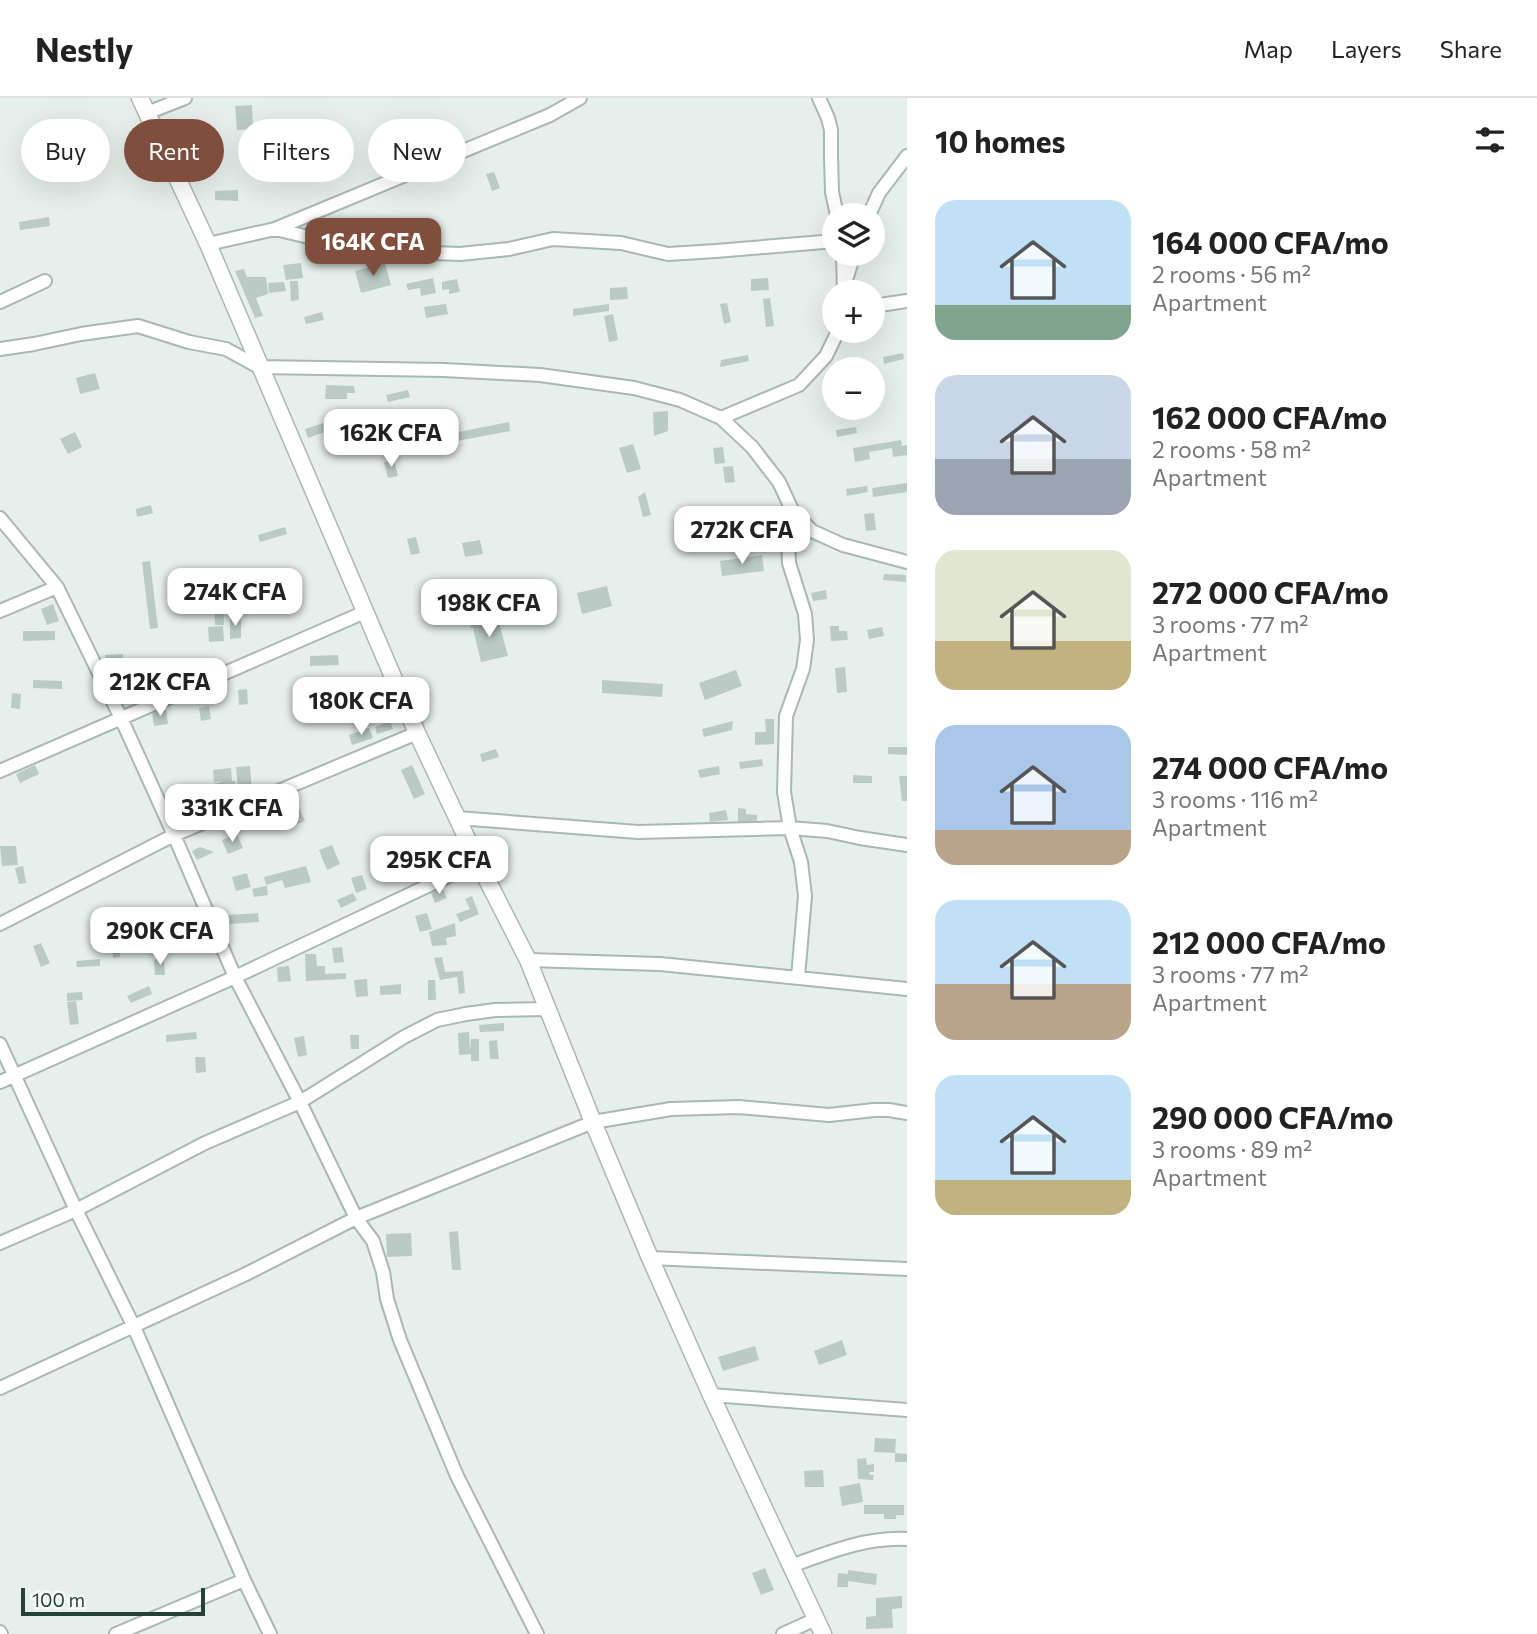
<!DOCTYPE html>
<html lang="en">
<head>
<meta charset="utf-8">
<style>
  body { margin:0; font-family:Commissioner,sans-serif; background:#f2f2f2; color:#222; height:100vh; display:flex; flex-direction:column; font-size:26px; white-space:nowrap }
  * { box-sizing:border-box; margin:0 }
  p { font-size:23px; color:#767676 }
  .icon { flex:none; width:38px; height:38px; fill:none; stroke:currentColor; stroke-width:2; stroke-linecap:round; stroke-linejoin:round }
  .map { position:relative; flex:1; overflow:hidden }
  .details { display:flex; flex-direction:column; background:#fff; width:630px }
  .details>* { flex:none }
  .banner { position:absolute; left:21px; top:21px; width:665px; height:63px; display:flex; gap:14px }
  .fabs { position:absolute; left:822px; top:105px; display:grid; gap:14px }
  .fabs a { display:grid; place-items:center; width:63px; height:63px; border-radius:50%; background:#fff; box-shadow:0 7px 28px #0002; font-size:35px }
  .scale { position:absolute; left:21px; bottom:18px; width:184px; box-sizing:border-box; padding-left:7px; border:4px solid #24423a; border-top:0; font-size:19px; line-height:24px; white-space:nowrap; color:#24423a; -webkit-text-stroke:5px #f7fbf9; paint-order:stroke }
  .price { position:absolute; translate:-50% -60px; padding:0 16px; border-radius:14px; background:#fff; color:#222; font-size:23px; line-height:46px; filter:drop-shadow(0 2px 4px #0008) }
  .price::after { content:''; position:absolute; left:50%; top:42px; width:21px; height:16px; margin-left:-10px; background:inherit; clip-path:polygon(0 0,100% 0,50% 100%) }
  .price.on { background:#804e3d; color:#fff }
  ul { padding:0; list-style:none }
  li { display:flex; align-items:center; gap:21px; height:175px; padding:0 28px }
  li span { display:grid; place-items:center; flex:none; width:196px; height:140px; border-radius:21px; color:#555 }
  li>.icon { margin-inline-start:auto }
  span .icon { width:84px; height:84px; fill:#fffc; stroke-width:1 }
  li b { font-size:30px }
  h2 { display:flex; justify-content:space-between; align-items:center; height:84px; padding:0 28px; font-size:30px }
  .chip { padding:0 24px; border-radius:32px; background:#fff; box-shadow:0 7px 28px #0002; font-size:24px; line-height:63px }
  .chip.on { background:#804e3d; color:#fff }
  header { display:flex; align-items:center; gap:42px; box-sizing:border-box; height:98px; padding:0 35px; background:#fff; border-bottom:2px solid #e0e0e0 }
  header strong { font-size:33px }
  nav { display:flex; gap:38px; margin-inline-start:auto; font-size:24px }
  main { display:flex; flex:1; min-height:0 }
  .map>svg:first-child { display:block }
  .building { fill:#bbcac4 }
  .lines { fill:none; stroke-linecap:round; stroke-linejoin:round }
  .minor-casing { stroke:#a8b8b2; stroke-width:16 }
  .tertiary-casing { stroke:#a8b8b2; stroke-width:19 }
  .minor { stroke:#fff; stroke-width:12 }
  .tertiary { stroke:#fff; stroke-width:16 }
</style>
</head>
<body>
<header>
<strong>Nestly</strong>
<nav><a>Map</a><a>Layers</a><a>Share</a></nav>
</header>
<main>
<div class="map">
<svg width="907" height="1536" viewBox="0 0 907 1536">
  <rect width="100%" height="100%" fill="#e6efeb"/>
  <path class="building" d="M252,7L253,31L237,32L235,8Z
    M284,31H292L295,74L287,75Z
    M256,35H270L271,58H257Z
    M494,74L500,90L492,93L486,76Z
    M238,92V103L215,102V93Z
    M49,119L50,128L20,132L19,124Z
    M301,165L303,180L286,182L283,167Z
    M385,165L391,187L361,195L355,173Z
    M244,171L247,179H266L268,196L256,200L263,218L255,220L235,173Z
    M433,180L436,195L421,198L420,190L408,192L406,186Z
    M768,180L769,192L751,193V181Z
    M457,181L460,194L449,196V191L442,192V184Z
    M290,183H298L299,202L291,203Z
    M284,184L286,193L269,195L268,185Z
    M627,189L628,201L610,202V190Z
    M770,200L774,228L766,229L763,201Z
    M727,205L731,224L724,226L720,206Z
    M446,206L448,216L426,220L424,209Z
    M609,206V213L573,218V211Z
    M322,214L324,222L306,226L304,219Z
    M613,216L618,242L609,244L604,218Z
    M903,255L904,261L884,266L883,259Z
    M748,257L749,263L720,269L721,262Z
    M95,275L100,291L80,296L76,280Z
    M326,287L354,288L355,295H347V301H325Z
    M408,292L410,299L388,304L386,297Z
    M668,313V333L654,338L653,314Z
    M333,322L336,330L308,340L305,331Z
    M509,324L510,333L435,347L433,339Z
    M856,329L857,335L837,339L836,332Z
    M75,334L82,349L68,356L60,341Z
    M901,342L902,348L907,347V357L893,359L892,350L869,354L870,361L855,364L853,350Z
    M633,346L641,371L627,375L619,350Z
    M723,349L725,365L715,366L713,350Z
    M394,362L398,378L388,380L384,364Z
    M733,368L735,384L725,385L723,369Z
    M907,385V394L873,399L872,390Z
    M867,388L868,394L847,398L846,391Z
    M645,394L651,417L643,419L638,399Z
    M151,407L153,415L137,419L136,411Z
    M874,415L876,432L866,433L864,416Z
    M285,429L287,436L260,444L258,437Z
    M416,439L420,455L411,457L407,441Z
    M480,442L483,456L465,459L462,445Z
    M762,457L764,473L722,478L720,463Z
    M150,463L158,530L150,531L142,464Z
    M272,470L279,495L270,497L266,479L252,481L251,475Z
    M884,476L906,477V484L883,482Z
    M236,486L237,497L215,498V487Z
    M607,488L612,508L582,516L577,495Z
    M497,491L503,509L495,511L488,493Z
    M826,492L827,501L813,503L811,495Z
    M214,504H223L224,527H215Z
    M53,506L59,523L47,527L41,511Z
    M472,514L475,526L498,521L508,558L481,564L473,530H471L467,515Z
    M230,520H241V540L230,541Z
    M223,528L224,543L209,544L208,529Z
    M830,528H839V533H847L848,542L831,543Z
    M882,529L884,538L869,541L867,532Z
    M23,533H55V542L23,543Z
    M123,556V564L106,565L105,557Z
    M338,557L339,567L310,568V558Z
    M845,569L847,594L837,595L835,570Z
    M736,572L742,588L705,602L699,585Z
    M33,582L62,583V591L33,590Z
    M134,582L138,590L124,595L121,587Z
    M602,582L663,586L662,599L602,595Z
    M247,591L248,606L239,607L238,592Z
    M376,591L382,608L374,611L368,594Z
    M12,595L21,596L20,611L11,610Z
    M209,608L211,621L201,623L199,610Z
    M166,612L168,626L154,628L152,614Z
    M765,621H774V646L755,647V634H766Z
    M390,623L393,631L377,636L375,629Z
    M733,623L732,632L704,639L702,631Z
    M369,630L373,640L352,647L349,637Z
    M888,649H907V657L888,656Z
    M496,651L499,659L482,664L480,656Z
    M762,661L763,668L740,671L739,664Z
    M35,667L39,676L20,685L16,676Z
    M412,667L425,696L414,701L401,672Z
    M250,668L252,693L238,694L236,669Z
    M719,668L720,676L700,680L698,672Z
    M231,670L232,683H235L237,696L218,705L214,686L223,683L214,684L213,672Z
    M853,677L872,678V685H853Z
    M899,678H907V703H902Z
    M183,699L190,716L176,722L169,705Z
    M298,708L305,723L294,727L288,712Z
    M738,710L746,711V716L757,717V727L738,726Z
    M726,712L728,722L710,724L709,715Z
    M237,736L243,750L228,756L222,742Z
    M332,747L340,766L327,772L319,752Z
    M0,748H16L18,767L2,768Z
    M200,749L214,754L197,762L192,753Z
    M405,750L411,771L403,773L397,752Z
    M23,768L26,785L19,786L15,770Z
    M306,768L311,784L285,790L282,782L266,787L264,779Z
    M247,775L251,789L236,793L232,779Z
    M362,777L367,791L356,795L351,780Z
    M267,788L268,797L254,799L252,791Z
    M443,791L447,800L435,805L431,795Z
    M353,795L357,802L341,810L337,802Z
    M472,798L479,816L460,824L456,816L470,811L465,801Z
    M258,815L259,824L228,826L227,817Z
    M427,815L432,831L420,834L415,818Z
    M177,818V827H156V819Z
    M119,819H155V840H119Z
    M455,825L456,838L446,840L447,847L432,848L429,834Z
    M119,837L120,859L113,860L112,838Z
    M41,845L50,865L41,869L33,848Z
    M342,849L344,864L334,865L332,850Z
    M305,856H316L317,868H325V876L346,875V881L306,883Z
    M442,859L445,874L463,873L465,895L459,896L457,879L440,882L434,860Z
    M100,861V868L77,869L76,863Z
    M164,861L165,877H155L154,862Z
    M289,868L291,883L278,884L277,869Z
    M367,881L368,898L356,899L354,882Z
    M428,882H435L436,902H428Z
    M401,886V896L380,897V888Z
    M149,888L152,896L131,905L127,898Z
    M82,894L83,902L67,903V895Z
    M76,903L79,926L70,927L67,904Z
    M504,925V933L480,934L479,927Z
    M196,934L197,941L166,944V937Z
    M469,934L470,952L471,941H479V963H471V956L459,957L458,935Z
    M350,937H359V951H351Z
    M304,938L307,957L298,959L294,940Z
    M497,942L499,961H490L489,943Z
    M195,959H205L206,974L196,975Z
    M458,1133L461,1172H452L449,1134Z
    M411,1135L412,1158L387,1159L386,1136Z
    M842,1242L847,1257L819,1267L814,1253Z
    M755,1248L759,1262L723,1273L718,1259Z
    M875,1340L896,1341L895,1355L907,1356V1364H895V1355L874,1354Z
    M866,1360L867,1367L874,1366V1374H869L870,1377H874L873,1382L858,1381L857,1361Z
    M823,1372L824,1389H805L804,1373Z
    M860,1385L863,1404L842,1408L839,1389Z
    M864,1407H904V1417H896V1421H884V1416H864Z
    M765,1470L774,1492L761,1497L752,1475Z
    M848,1472L877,1476L876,1487L848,1483V1489H837L838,1475L848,1476Z
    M902,1498V1510L892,1511L893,1530L866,1531V1519L876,1518V1500Z"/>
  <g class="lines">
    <defs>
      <path id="minor" d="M819,0L828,20L831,32V59L832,94L837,117
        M147,15L185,0
        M869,117L879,95L907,58
        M275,131L338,146L408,154L460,156L509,151L553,141L621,145L668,156L716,153L835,143
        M208,146L275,131L550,17L580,0
        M843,156L844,194
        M847,179L854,156
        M0,204L45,183
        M873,208L907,203
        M0,251L34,246L81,236L138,228L189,244L226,251L259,269L444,272L540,277L634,290L680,302L721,320L752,349L779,384L793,414L812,433L843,447L907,464
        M721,320L799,287L826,258L838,233
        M793,414L788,444L789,465L805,516L807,542L803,571L786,618L784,694L790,730L801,764L805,798L798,879
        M0,420L57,489L121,620L174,737L235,879L300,1004L356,1120L373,1143L383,1174L387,1201L400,1242L457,1378L537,1536
        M0,513L57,489
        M0,673L365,514
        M457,720L638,734L790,730L827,733L860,740L907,747
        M0,826L174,737L417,635
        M528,862L660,866L907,891
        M0,946L76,1112L134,1229L244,1482L270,1536
        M0,984L235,879L478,764
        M0,1145L76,1112L205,1045L300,1004L404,939L437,922L466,916L495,912L547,911
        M650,1160L907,1171
        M0,1290L246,1176L356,1120L593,1024L671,1011L739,1009L829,1017L874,1012H889L907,1015
        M711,1297L907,1312
        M791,1468C829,1454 866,1439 907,1441
        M0,1534L1,1536
        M116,1536L244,1482
        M783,1536L816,1521"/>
      <path id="tertiary" d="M140,0L208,146L417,635L478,764L528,862L593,1024L650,1160L711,1297L823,1536"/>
    </defs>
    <use href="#minor" class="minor-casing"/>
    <use href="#tertiary" class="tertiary-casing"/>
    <use href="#minor" class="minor"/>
    <use href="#tertiary" class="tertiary"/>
  </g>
</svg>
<div class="fabs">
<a><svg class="icon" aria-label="layers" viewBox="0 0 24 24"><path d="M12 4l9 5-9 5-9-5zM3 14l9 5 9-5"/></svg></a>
<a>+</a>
<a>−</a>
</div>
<div class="scale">100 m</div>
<b class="price on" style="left:373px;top:180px">164K CFA</b>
<b class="price" style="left:391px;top:371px">162K CFA</b>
<b class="price" style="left:742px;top:468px">272K CFA</b>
<b class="price" style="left:235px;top:530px">274K CFA</b>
<b class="price" style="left:489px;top:541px">198K CFA</b>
<b class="price" style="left:160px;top:620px">212K CFA</b>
<b class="price" style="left:361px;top:639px">180K CFA</b>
<b class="price" style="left:232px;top:746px">331K CFA</b>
<b class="price" style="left:439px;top:798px">295K CFA</b>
<b class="price" style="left:160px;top:869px">290K CFA</b>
<div class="banner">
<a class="chip">Buy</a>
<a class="chip on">Rent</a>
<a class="chip">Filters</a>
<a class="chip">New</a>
</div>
</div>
<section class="details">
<h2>10 homes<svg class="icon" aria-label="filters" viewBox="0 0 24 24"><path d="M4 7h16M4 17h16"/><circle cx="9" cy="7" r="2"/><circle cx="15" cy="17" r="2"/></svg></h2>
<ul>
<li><span style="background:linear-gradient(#bfe0f5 75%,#7fa58c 0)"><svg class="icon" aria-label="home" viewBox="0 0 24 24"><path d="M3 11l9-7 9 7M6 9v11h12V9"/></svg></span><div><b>164 000 CFA/mo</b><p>2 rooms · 56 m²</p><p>Apartment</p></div></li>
<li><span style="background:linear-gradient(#c9d6e8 60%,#9aa5b1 0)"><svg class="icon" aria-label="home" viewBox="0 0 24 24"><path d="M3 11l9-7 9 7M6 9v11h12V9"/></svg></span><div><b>162 000 CFA/mo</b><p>2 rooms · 58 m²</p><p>Apartment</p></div></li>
<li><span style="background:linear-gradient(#dfe7d0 65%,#c2b280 0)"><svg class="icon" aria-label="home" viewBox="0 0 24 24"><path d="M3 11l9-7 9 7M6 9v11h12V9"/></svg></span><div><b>272 000 CFA/mo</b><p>3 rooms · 77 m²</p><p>Apartment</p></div></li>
<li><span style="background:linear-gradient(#a9c7e8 75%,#b9a48a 0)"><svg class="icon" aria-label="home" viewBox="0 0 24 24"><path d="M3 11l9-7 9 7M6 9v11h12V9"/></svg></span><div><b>274 000 CFA/mo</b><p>3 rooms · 116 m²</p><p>Apartment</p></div></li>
<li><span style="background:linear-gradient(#bfe0f5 60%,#b9a48a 0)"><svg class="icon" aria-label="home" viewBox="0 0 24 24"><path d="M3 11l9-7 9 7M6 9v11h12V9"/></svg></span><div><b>212 000 CFA/mo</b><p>3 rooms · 77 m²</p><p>Apartment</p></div></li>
<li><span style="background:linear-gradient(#bfe0f5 75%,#c2b280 0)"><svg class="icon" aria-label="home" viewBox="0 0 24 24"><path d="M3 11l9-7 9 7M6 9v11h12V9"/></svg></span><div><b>290 000 CFA/mo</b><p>3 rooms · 89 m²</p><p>Apartment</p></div></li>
</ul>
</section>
</main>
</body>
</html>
